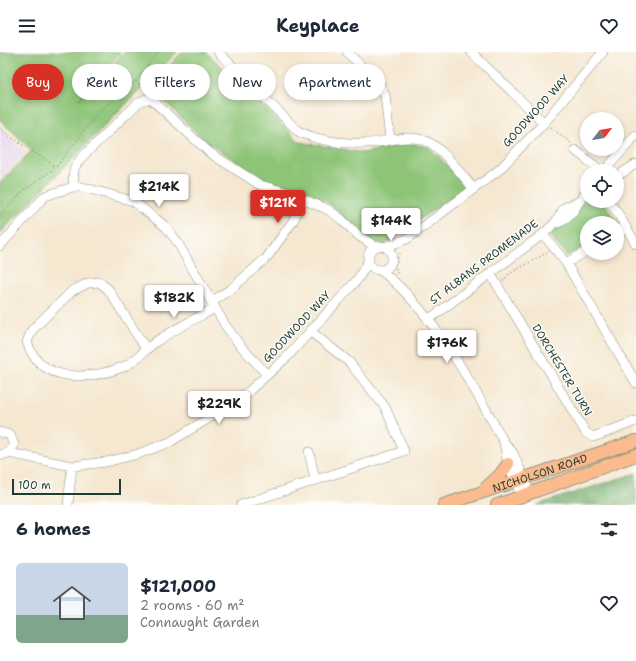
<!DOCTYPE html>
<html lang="en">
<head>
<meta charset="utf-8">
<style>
  body { margin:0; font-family:"Shantell Sans",sans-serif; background:#f2f2f3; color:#1f2937; height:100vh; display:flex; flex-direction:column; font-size:15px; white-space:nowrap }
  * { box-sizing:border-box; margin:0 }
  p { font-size:13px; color:#747a83 }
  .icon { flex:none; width:22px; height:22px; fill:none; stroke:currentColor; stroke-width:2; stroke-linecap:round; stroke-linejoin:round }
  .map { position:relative; height:453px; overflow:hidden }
  .drawer { display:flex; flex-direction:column; background:#fff; flex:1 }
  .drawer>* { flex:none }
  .banner { position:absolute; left:12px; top:12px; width:400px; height:36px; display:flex; gap:8px }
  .needle { width:26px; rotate:59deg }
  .fabs { position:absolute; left:580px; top:60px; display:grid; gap:8px }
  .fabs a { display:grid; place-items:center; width:44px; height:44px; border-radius:50%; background:#fff; box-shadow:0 2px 6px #0003; font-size:20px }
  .scale { position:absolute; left:12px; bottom:10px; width:109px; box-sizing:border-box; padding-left:4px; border:2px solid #1f3d34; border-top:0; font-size:11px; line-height:14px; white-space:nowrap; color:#1f3d34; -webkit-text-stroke:3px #fdfcf7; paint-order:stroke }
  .price { position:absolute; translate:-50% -34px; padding:0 9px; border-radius:4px; background:#fff; color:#222; font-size:13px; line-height:26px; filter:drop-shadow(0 1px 2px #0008) }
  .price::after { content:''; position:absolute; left:50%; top:24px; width:12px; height:9px; margin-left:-6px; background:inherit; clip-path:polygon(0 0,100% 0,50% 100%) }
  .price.current { background:#d93025; color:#fff }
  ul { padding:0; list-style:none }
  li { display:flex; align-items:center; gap:12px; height:100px; padding:0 16px }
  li+li { border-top:1px solid #e0e1e3 }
  li span { display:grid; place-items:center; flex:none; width:112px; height:80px; border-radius:6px; color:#555 }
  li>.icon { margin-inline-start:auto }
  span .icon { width:48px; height:48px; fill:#fffc; stroke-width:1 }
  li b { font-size:17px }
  h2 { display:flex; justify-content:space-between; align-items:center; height:48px; padding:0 16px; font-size:17px }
  .chip { padding:0 14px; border-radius:18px; background:#fff; box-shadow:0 2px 6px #0003; font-size:14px; line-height:36px }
  .chip.current { background:#d93025; color:#fff }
  header { display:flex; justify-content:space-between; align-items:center; height:52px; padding:0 16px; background:#fff; font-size:18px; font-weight:700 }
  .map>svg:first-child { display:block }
  .built { fill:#e7d2ef }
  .green { fill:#8dc477; stroke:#568056 }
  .forest { fill:#72aa68; stroke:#48744e }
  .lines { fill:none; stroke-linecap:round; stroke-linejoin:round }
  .minor-casing { stroke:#8a9282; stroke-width:10 }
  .major-casing { stroke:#8a9282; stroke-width:14 }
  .path { stroke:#8a9282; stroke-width:1.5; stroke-dasharray:1 3; stroke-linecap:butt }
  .minor { stroke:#fff; stroke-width:9 }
  .major { stroke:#fbbb8d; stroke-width:12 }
  .labels { text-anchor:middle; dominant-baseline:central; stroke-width:3; stroke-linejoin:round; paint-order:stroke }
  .street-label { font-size:11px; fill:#1f3d34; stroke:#fdfcf7 }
</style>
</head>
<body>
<header><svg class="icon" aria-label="menu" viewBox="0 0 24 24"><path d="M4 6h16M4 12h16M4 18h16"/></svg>Keyplace<svg class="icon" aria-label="heart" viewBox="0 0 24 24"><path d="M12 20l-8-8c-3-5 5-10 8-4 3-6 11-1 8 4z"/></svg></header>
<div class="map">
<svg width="636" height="453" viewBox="0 0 636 453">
  <rect width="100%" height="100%" fill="#fdfcf7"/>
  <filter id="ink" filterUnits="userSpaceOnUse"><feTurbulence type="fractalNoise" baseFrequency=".025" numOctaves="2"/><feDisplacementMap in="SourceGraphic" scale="8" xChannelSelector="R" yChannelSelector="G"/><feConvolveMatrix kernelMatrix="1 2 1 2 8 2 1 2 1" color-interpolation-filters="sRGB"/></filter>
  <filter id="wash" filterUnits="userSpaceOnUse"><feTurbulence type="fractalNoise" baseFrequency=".012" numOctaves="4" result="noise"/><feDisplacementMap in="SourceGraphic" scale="16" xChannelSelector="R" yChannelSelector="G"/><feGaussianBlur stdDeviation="0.9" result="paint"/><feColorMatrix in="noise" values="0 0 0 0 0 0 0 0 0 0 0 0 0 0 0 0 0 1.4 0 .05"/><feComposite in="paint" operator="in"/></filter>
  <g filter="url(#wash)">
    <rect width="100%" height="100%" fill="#f5e7d0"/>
    <path class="built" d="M0,76L25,101L0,127Z"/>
    <path class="green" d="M0,0H120L79,48L124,0H177L0,181V131L32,98L0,68Z
      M182,0H206L300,90L364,101L407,91L429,95L467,134L379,196L326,149L264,128L203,87L150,35Z
      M587,145V149H602L620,173L617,175V171H587V193L567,204L549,183L558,175L571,169L578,159L579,153Z"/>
    <path class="forest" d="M636,421V453H537L545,450Z"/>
  </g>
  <g filter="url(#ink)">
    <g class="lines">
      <defs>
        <path id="minor" d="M218,0L298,79C318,89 344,92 367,91C388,91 409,80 430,91C445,99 462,124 474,137
          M347,0L380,33L385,43L390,88
          M471,0L544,71
          M575,98L601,119
          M604,119L636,83
          M622,121L636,112
          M73,135L74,117L80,107L137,52L146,47L152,48L210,101L260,133L285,140L327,157L341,167L359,184L376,195
          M608,149L617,160L636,192
          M555,171C572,170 576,150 587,140
          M617,181L626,176
          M543,182L566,211L636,331
          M0,194L45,144L73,135H82L133,149L166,175L176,188L225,273L239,292L267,323
          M368 206a12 12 0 1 1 24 0a12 12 0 1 1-24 0Z
          M384,195L407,187L499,118L544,71L603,0
          M268,204L293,169L303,147
          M566,211L587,199
          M380,218C431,256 473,334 504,390L513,401L529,440
          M490,221L586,381L593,385L636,369
          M211,250L231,237L264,208
          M428,268L543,182L555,171L564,156L577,150
          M146,297L108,237L99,230L88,231L72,239L32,278L27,290C40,332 89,328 123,315C136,310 145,297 157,289C175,277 195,267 215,256
          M0,380L10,383L14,393L9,401L0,403
          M504,391L508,412L521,443
          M309,400L315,428
          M9,401L72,414L106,410L138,402L170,390L214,363L249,339L287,305L358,227L369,208
          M68,453L72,414
          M241,453L404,399L385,355L349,310L310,279"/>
        <g id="major">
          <path d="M485,437L500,423L508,412"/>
          <path id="s1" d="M444,453L636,389"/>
          <path d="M497,453L636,403"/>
        </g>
      </defs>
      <use href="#minor" class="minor-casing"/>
      <use href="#major" class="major-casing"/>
      <path class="path" d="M136,29L148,39
        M551,75L571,91
        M0,76C17,91 37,101 56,115
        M0,164L23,139L56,115L101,57L136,29L158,0
        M397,221L395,213L400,201L399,199
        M503,229L509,222L548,200"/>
      <use href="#minor" class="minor"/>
      <use href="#major" class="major"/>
    </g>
  </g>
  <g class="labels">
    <g class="street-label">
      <text transform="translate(536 59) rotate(-48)">GOODWOOD WAY</text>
      <text transform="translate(484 210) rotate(-37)">ST ALBANS PROMENADE</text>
      <text transform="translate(297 275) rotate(-47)">GOODWOOD WAY</text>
      <text transform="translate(562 318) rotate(59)">DORCHESTER TURN</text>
      <text stroke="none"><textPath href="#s1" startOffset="101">NICHOLSON ROAD</textPath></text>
    </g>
  </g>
</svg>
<div class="fabs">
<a><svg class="needle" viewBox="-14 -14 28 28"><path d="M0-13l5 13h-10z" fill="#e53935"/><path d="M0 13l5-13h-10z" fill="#747a83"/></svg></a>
<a><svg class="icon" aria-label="locate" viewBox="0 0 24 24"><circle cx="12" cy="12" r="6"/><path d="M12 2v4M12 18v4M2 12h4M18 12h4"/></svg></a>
<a><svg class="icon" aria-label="layers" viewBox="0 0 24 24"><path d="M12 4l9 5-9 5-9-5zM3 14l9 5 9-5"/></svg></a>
</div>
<div class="scale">100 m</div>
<b class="price" style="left:159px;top:156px">$214K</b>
<b class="price current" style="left:278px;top:172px">$121K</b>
<b class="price" style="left:391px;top:190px">$144K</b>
<b class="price" style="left:174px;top:267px">$182K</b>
<b class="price" style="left:447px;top:312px">$176K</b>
<b class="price" style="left:219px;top:373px">$229K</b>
<div class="banner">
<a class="chip current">Buy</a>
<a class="chip">Rent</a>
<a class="chip">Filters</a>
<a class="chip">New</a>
<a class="chip">Apartment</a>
</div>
</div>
<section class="drawer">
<h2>6 homes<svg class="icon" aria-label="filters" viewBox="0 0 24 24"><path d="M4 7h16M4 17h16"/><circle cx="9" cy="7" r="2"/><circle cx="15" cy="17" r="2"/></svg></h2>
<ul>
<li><span style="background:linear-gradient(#c9d6e8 65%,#7fa58c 0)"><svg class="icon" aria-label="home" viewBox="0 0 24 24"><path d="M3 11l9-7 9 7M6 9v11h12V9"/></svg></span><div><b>$121,000</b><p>2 rooms · 60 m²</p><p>Connaught Garden</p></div><svg class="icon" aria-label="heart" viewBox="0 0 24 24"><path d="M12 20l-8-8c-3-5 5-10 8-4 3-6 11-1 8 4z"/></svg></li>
</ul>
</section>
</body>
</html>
